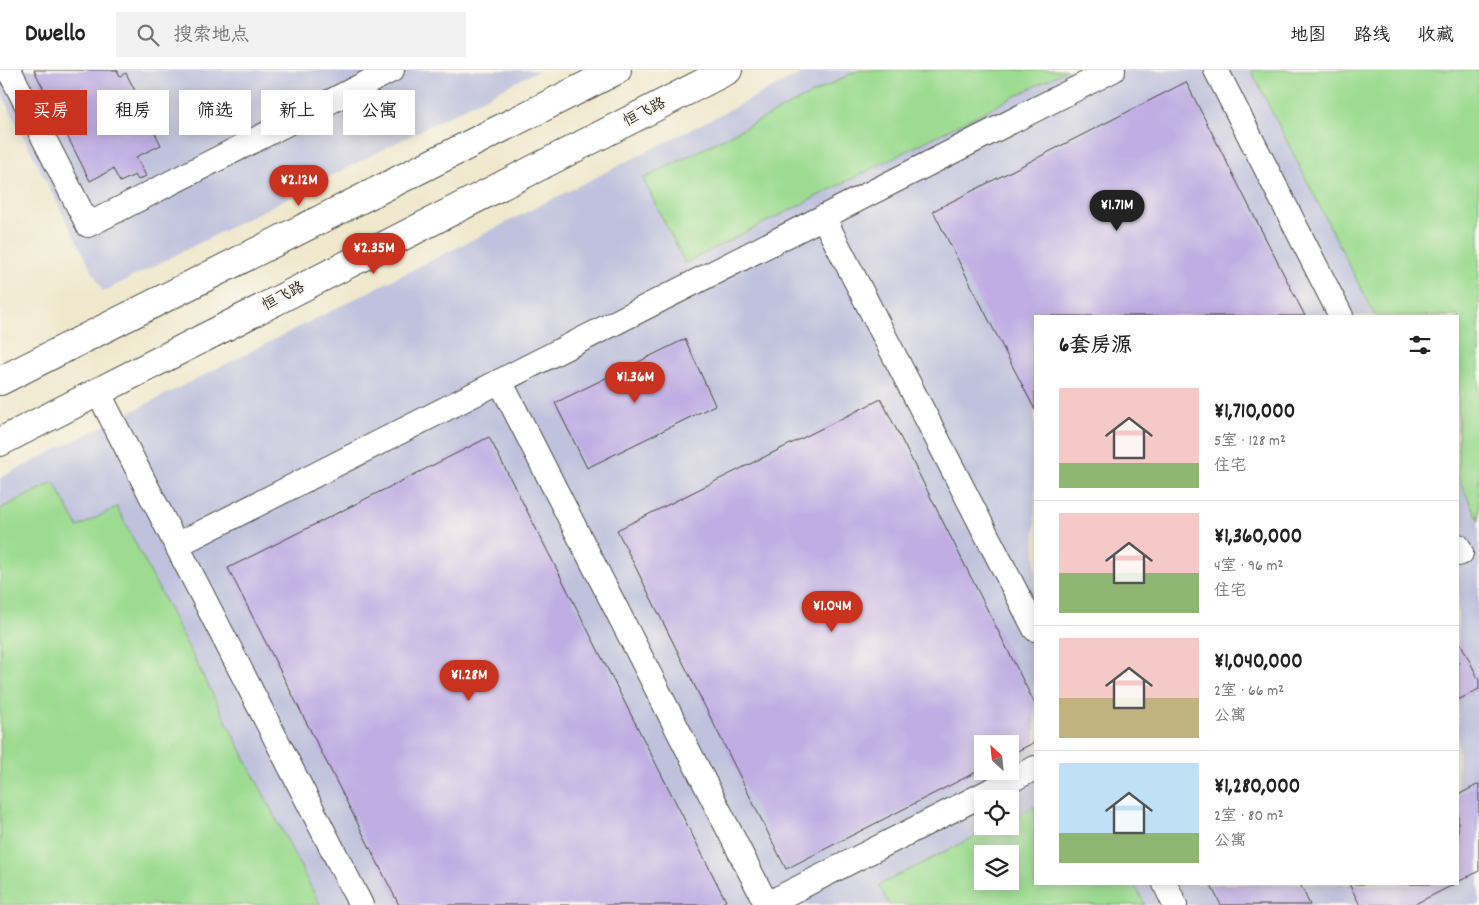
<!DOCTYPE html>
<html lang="zh">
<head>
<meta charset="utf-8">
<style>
  body { margin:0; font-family:Dekko,"LXGW WenKai TC",sans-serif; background:#f2f2f2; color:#222; height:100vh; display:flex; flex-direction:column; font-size:19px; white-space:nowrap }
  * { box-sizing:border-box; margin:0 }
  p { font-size:16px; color:#767676 }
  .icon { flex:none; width:28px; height:28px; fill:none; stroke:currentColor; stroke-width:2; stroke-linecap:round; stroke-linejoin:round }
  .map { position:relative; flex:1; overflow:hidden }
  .details { position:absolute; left:1034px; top:245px; width:425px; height:570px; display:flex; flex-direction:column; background:#fff; border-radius:0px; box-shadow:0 2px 12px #0003 }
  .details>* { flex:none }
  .guide { position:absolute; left:15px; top:20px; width:475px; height:45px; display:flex; gap:10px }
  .needle { width:32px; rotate:333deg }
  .tools { position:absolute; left:974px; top:665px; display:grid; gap:10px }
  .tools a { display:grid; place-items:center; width:45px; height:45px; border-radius:0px; background:#fff; box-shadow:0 2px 12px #0003; font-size:25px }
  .price { position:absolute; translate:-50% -42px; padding:0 11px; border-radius:18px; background:#c8321e; color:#fff; font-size:16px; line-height:32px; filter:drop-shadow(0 1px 2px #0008) }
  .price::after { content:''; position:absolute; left:50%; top:30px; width:15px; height:11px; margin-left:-8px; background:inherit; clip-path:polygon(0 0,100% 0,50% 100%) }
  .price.on { background:#222; color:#fff }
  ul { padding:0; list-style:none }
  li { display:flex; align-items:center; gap:15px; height:125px; padding:0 25px }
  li+li { border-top:1px solid #e0e0e0 }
  li span { display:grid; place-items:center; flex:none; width:140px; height:100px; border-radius:0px; color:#555 }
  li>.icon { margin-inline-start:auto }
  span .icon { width:60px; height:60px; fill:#fffc; stroke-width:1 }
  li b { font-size:21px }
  h2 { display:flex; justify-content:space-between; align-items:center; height:60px; padding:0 25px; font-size:21px }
  .tag { padding:0 18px; border-radius:0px; background:#fff; box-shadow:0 2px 12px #0003; font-size:18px; line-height:45px }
  .tag.on { background:#c8321e; color:#fff }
  header { display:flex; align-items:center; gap:30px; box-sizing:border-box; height:70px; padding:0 25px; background:#fff; border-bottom:1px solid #e0e0e0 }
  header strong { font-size:24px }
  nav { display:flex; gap:28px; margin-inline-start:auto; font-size:18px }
  .search { width:350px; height:45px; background:#f2f2f2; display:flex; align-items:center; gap:12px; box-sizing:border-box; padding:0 18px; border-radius:0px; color:#767676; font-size:19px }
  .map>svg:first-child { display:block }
  .industrial { fill:#c0c2dd; fill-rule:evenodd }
  .green { fill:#9cdb91; stroke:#64835e; fill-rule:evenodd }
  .building { fill:#bfade3 }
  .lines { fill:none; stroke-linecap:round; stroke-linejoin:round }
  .minor-casing { stroke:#484743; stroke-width:26 }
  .major-casing { stroke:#484743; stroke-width:30 }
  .minor { stroke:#fff; stroke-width:24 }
  .major { stroke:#fff; stroke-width:28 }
  .labels { text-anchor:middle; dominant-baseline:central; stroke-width:4; stroke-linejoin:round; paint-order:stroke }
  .street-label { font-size:15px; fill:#2b2b2b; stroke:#fbf7ec }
</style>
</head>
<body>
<header>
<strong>Dwello</strong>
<div class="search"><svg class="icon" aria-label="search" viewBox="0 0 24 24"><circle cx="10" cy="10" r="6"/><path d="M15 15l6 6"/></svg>搜索地点</div>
<nav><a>地图</a><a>路线</a><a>收藏</a></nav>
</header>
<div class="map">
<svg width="1479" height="835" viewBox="0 0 1479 835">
  <rect width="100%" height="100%" fill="#fbf7ec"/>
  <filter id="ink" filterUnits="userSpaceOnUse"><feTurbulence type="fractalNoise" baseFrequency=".02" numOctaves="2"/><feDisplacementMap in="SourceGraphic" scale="10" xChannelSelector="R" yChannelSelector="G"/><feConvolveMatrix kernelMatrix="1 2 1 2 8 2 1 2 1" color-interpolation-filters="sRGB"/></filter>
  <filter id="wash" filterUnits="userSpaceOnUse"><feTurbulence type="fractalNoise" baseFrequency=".0096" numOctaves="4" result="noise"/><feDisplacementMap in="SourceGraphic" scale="20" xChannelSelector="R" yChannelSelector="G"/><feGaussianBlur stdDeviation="1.12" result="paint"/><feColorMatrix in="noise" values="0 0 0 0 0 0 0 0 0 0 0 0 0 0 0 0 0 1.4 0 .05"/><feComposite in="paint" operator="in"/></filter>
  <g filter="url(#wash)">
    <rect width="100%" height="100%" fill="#efe8cd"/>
    <path class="industrial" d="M0,0H539L103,222L0,21Z
      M808,0H1479V835H0V408ZM1035,246H1458V814H1035ZM982,674H1010V701H982ZM982,729H1010V756H982ZM982,784H1010V811H982Z"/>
    <path class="green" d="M859,0H1067L685,193L643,109Z
      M1251,0H1479V451L1458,408V246H1375Z
      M54,412L78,457L117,437L320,835H0V439Z
      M1035,736V814H1134L1145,835H889L879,815L996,756H1010V749ZM982,784H1010V811H982Z"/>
    <g id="blocks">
      <path class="building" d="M34,0H117L120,6L126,3L135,21L129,24L144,54L149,51L161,75L136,87L146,106L138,110L135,105L120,112L113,99L90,111Z
        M1186,12L1305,246H1035V340L933,141Z
        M685,269L715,335L587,398L555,333Z
        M881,329L1035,634V672L1010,685V674H982V699L786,799L617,460Z
        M489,367L524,435L726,831L718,835H399L228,498Z
        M1458,568L1479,610V619L1458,630Z
        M1479,714V801L1458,812V725Z
        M1210,814H1300L1310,835H1221Z
        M1349,814H1455L1413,835H1360Z"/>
    </g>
  </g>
  <g filter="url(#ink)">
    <use href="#blocks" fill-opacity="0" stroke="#484743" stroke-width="1"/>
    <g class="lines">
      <defs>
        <path id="minor" d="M9,0L88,155L392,0
          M1216,0L1341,246
          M823,147L1035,559
          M500,311L767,835
          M98,322L361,835
          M177,475L1113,0
          M1458,476L1461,483L1458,484
          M1165,814L1175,835
          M765,835L1035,698"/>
        <path id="major" d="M0,311L617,0
          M0,372L728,0"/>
      </defs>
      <use href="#minor" class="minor-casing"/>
      <use href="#major" class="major-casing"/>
      <use href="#minor" class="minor"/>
      <use href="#major" class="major"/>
    </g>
  </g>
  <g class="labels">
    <g class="street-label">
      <text transform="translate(645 43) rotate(-27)">恒飞路</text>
      <text transform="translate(284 227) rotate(-27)">恒飞路</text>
    </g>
  </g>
</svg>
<div class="tools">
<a><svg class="needle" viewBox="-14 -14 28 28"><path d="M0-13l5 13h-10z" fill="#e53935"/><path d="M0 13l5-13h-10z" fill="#767676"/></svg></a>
<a><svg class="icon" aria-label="locate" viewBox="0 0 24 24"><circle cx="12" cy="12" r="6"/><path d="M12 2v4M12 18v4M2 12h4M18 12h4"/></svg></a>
<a><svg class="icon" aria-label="layers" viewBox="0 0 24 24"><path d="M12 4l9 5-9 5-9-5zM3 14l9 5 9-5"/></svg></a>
</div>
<b class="price" style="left:299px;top:137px">¥2.12M</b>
<b class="price on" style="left:1117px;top:162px">¥1.71M</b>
<b class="price" style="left:374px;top:205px">¥2.35M</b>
<b class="price" style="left:635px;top:334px">¥1.36M</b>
<b class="price" style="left:832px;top:563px">¥1.04M</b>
<b class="price" style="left:469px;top:632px">¥1.28M</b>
<div class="guide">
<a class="tag on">买房</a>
<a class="tag">租房</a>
<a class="tag">筛选</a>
<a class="tag">新上</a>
<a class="tag">公寓</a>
</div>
<section class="details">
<h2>6套房源<svg class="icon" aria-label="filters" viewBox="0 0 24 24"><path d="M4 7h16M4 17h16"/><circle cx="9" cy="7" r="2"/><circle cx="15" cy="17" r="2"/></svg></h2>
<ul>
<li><span style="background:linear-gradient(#f6c9c9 75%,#8fb573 0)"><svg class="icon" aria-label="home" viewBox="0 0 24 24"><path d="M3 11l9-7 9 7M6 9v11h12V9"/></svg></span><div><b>¥1,710,000</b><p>5室 · 128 m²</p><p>住宅</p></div></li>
<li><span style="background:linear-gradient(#f6c9c9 60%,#8fb573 0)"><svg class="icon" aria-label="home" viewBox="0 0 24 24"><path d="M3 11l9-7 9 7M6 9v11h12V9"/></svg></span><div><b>¥1,360,000</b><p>4室 · 96 m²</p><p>住宅</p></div></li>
<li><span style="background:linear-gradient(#f6c9c9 60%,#c2b280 0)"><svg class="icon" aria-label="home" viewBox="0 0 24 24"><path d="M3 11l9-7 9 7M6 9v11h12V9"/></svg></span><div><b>¥1,040,000</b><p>2室 · 66 m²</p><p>公寓</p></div></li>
<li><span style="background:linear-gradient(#bfe0f5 70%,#8fb573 0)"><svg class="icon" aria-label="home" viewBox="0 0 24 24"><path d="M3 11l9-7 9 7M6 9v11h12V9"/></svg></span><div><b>¥1,280,000</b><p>2室 · 80 m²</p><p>公寓</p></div></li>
</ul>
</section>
</div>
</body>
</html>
